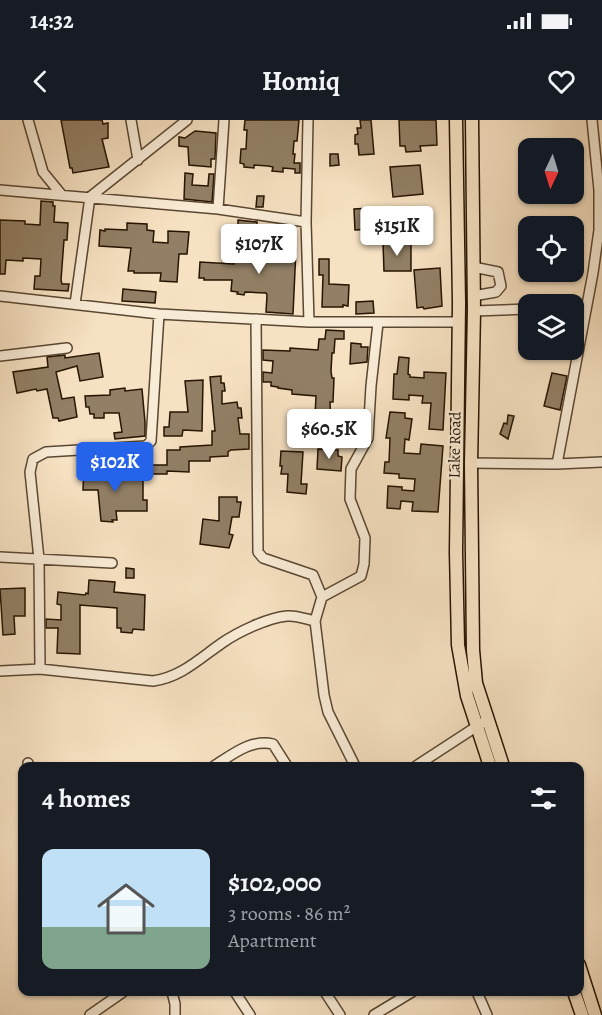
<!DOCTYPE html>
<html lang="en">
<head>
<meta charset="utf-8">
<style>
  body { margin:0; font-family:Alegreya,serif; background:#20242c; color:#f1f3f6; height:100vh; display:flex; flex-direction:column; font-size:22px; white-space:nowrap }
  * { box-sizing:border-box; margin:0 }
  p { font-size:20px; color:#9ea1a6 }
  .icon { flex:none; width:33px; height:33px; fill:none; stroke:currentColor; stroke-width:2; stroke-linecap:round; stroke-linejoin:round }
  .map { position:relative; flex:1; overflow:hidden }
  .sheet { position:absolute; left:18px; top:642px; width:566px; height:234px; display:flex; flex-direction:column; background:#171b24; border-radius:12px; box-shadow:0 2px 4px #0004 }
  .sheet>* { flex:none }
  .needle { width:39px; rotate:184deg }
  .buttons { position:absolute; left:518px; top:18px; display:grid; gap:12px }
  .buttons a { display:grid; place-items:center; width:66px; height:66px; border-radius:12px; background:#171b24; box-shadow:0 2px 4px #0004; font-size:30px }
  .price { position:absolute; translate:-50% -51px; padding:0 14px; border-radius:6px; background:#fff; color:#222; font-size:20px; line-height:39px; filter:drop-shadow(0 2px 3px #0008) }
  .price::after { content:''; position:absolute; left:50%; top:36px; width:18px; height:14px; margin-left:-9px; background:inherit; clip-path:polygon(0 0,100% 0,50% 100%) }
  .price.on { background:#2563eb; color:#fff }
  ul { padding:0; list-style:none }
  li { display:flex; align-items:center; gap:18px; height:150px; padding:0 24px }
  li span { display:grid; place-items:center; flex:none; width:168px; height:120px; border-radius:12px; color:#555 }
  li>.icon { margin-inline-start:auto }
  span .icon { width:72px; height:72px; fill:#fffc; stroke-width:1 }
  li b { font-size:26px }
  h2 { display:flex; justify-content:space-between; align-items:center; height:72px; padding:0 24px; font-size:26px }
  .status { display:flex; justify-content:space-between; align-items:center; height:42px; padding:0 30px; background:#171b24; direction:ltr }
  .status svg { height:16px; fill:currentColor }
  header { display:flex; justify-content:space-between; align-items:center; height:78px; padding:0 24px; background:#171b24; font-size:27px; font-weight:600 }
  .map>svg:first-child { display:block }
  .building { fill:#927f65; stroke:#261401; stroke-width:1.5 }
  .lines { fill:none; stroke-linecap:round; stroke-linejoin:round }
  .minor-casing { stroke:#5a4731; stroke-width:12 }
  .major-casing { stroke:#261401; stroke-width:15 }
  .minor { stroke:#f9ecd7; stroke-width:9 }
  .major { stroke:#f6e1c2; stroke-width:12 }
  .labels { text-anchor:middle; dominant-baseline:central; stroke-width:4.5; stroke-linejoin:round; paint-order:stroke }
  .street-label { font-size:16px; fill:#261401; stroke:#f9ecd7 }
</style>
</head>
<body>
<div class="status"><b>14:32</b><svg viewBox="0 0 49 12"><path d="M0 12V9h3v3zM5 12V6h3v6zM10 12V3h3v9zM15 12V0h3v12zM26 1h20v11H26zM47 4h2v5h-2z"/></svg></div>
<header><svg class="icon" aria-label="back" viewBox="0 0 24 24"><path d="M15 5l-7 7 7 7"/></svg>Homiq<svg class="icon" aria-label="heart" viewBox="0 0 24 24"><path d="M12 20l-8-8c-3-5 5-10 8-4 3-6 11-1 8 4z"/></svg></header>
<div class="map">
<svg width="602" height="895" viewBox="0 0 602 895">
  <rect width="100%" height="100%" fill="#f6e1c2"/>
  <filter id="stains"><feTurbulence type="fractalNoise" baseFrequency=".00333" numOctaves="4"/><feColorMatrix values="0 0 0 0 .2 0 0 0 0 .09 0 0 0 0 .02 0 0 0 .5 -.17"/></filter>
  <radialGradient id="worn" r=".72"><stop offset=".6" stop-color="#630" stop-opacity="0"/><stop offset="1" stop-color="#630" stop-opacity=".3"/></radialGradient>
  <path class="building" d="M61,0H102L103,4L108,3V18L102,19L109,47L73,53L72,48H70Z
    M245,0H299L297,21H294L293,34H295L294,43H300V53H295V49L283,48V52L272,51L273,47L268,46L254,45V48L244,47V44L240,43L241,29H246L247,10H244Z
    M360,0H371L374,34L359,35L358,24H355V15L358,14L357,8H361Z
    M399,0H436L437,25L420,26L421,31L406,32L405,26H400Z
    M195,11L216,13L215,39H211V47L189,45L188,27L179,26V17L185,18Z
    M330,34H338L339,45L330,46Z
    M420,45L423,74L393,77L390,47Z
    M185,53L193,54L192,65L208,66L209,54H214L212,82L184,79Z
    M257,76H264L263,87H256Z
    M41,81L53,82V86H55L54,102L68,103L67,120H64L61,160L62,164H69L68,171L34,169L35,156H40L41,139L23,138V141L6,140L5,154H0V100L25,101V104L40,105Z
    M373,88L375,109L355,110L354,89Z
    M238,100L257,102V112H238Z
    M127,103L147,104V110L154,111L153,122L168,123V111L189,112L187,134H179L177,162L160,161L161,153H134V151H128L131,128L99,126L100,110L105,111V109L127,110Z
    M383,123H411V151H384Z
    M236,125L296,129L293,194L266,192L267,175L266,173L245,172L244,175L237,174L238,172L231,171L232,160H204V158H199L200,142L234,144Z
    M319,139H329V164L349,165L348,186L343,185V187H322L323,155H319Z
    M440,148L442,186L424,189L423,187L417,188L414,150Z
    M123,169L156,172L155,183L122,181Z
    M373,181L374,193L356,194V182Z
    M326,210L344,211V219H335L334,233H332L331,251L332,258H334L333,282H330L331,310H329V316L314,315L316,276L292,274V270L278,268V267L271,266V262H263V252L272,253L273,241L263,240V230L290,231V228L318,230L319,219H325Z
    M351,223L361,224V227H368L367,242L350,244Z
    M99,233L103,257L80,261L77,246L56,252L62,279L74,277L77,297L59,301L58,298H53L47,269L37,271L36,269L17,273L13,252L48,247L47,237L65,235V238Z
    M399,237L409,238L408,254L410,255V257L424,258V252L446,253L443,310L429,309L431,283H422L423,276L409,275V280L393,279L394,254H397Z
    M552,253L567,256L560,290L544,286Z
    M221,256V263H224L225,271H222V284L237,282L238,288H241L242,298H238L240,314H249V329L231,330L228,332V336L210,337V341H189V352L167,351V354H151V345H167V330H180V327L212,325V311H215L210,257Z
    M203,260L202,311L183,310L182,316H164V307H169L170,292H188L185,261Z
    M125,268V271L142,269L145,302V316L115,319L114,313L122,312L119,293H104V298H94V294H90L89,287H86L85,276L110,275V270Z
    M390,292L405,293V298L412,299L409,320L405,319L404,333L420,334L421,324L443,326L438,392L412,391L413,382L401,381L400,389L387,388L388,366L402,367V370L414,371L415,359L399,358V354L384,353L385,342H389L390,318H386Z
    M508,295L514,296L508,319L500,314L504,303L507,304Z
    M318,329L338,330V336L342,337L341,351L317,349Z
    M281,331L303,332L301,364H307L306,374L287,372L288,354H281L282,346H280Z
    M84,348L104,349V355H109V360L143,357V380H147V391H116L117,400H112L113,402L101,401L98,370H83Z
    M219,377H237V382H241L239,397H232L229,414L233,415L229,428L200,424L203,399L219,401Z
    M126,448L134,449V458H126Z
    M89,460L115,462L114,472L145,475L144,510L133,509L132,513L121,512V508H117V488L80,485V534L57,533L58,508H46V499L61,500V485L57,484L58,472L85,475L86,473L88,474Z
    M25,468V496H14L15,514L3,515L0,469Z"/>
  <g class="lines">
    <defs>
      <path id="minor" d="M28,0L43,52L61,74
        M131,0L138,40
        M308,0L306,102L309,202
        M592,0L599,70V110H602
        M0,70L218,89L306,102
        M218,89L224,0
        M473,147L498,152L501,166L496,172L473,176
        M0,176L159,194L309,202H459
        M75,184L90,77L187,0
        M474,191L528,189
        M256,199L258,432L263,438L313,455L322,477
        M0,236L67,228
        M471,343L557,344L602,342
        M557,344L593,153L599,110
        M0,437L112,443
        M40,549L39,439L30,352L33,339L46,332L146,326L151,321L159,194
        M0,551L40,549L153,561C181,557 199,539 222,523C238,512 267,498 287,496C296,495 306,499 315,501
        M28,643L29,646
        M214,646C232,635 250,619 273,624L287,646
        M355,646L328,592L324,575L315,501L322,477L361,456L364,444L365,418L350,379L351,349L368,318L371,266L378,203
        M416,646L482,603
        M172,872L175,884V895
        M235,872L250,895
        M325,872L340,895
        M477,872L487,895
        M90,895L123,872
        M374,895L412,872"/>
      <path id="major" d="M456,0L459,183L456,432L458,525L467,576L490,646
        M472,0L474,191L471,343L473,530L476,563L503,646
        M579,845L595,895
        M574,872L582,895"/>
    </defs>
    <use href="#minor" class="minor-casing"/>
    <use href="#major" class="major-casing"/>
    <use href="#minor" class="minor"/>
    <use href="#major" class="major"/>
  </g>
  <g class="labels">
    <g class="street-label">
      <text transform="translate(455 325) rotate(-89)">Lake Road</text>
    </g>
  </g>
  <rect width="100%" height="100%" filter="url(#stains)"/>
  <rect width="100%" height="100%" fill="url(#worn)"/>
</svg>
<div class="buttons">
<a><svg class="needle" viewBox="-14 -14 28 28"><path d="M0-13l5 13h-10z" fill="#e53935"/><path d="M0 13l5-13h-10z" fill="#9ea1a6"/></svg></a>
<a><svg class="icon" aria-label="locate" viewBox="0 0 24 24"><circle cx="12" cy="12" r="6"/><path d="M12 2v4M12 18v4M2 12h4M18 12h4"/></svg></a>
<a><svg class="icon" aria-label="layers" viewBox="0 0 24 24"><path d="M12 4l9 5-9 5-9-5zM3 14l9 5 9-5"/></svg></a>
</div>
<b class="price" style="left:397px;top:137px">$151K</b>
<b class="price" style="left:259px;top:155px">$107K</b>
<b class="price" style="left:329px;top:340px">$60.5K</b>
<b class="price on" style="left:115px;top:373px">$102K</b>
<section class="sheet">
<h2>4 homes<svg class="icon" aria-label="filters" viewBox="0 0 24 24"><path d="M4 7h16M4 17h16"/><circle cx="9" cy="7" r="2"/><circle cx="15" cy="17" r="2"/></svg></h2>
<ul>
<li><span style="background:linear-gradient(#bfe0f5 65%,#7fa58c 0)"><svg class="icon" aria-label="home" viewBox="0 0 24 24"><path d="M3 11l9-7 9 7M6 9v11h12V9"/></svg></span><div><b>$102,000</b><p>3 rooms · 86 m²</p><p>Apartment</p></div></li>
</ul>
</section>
</div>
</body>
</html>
